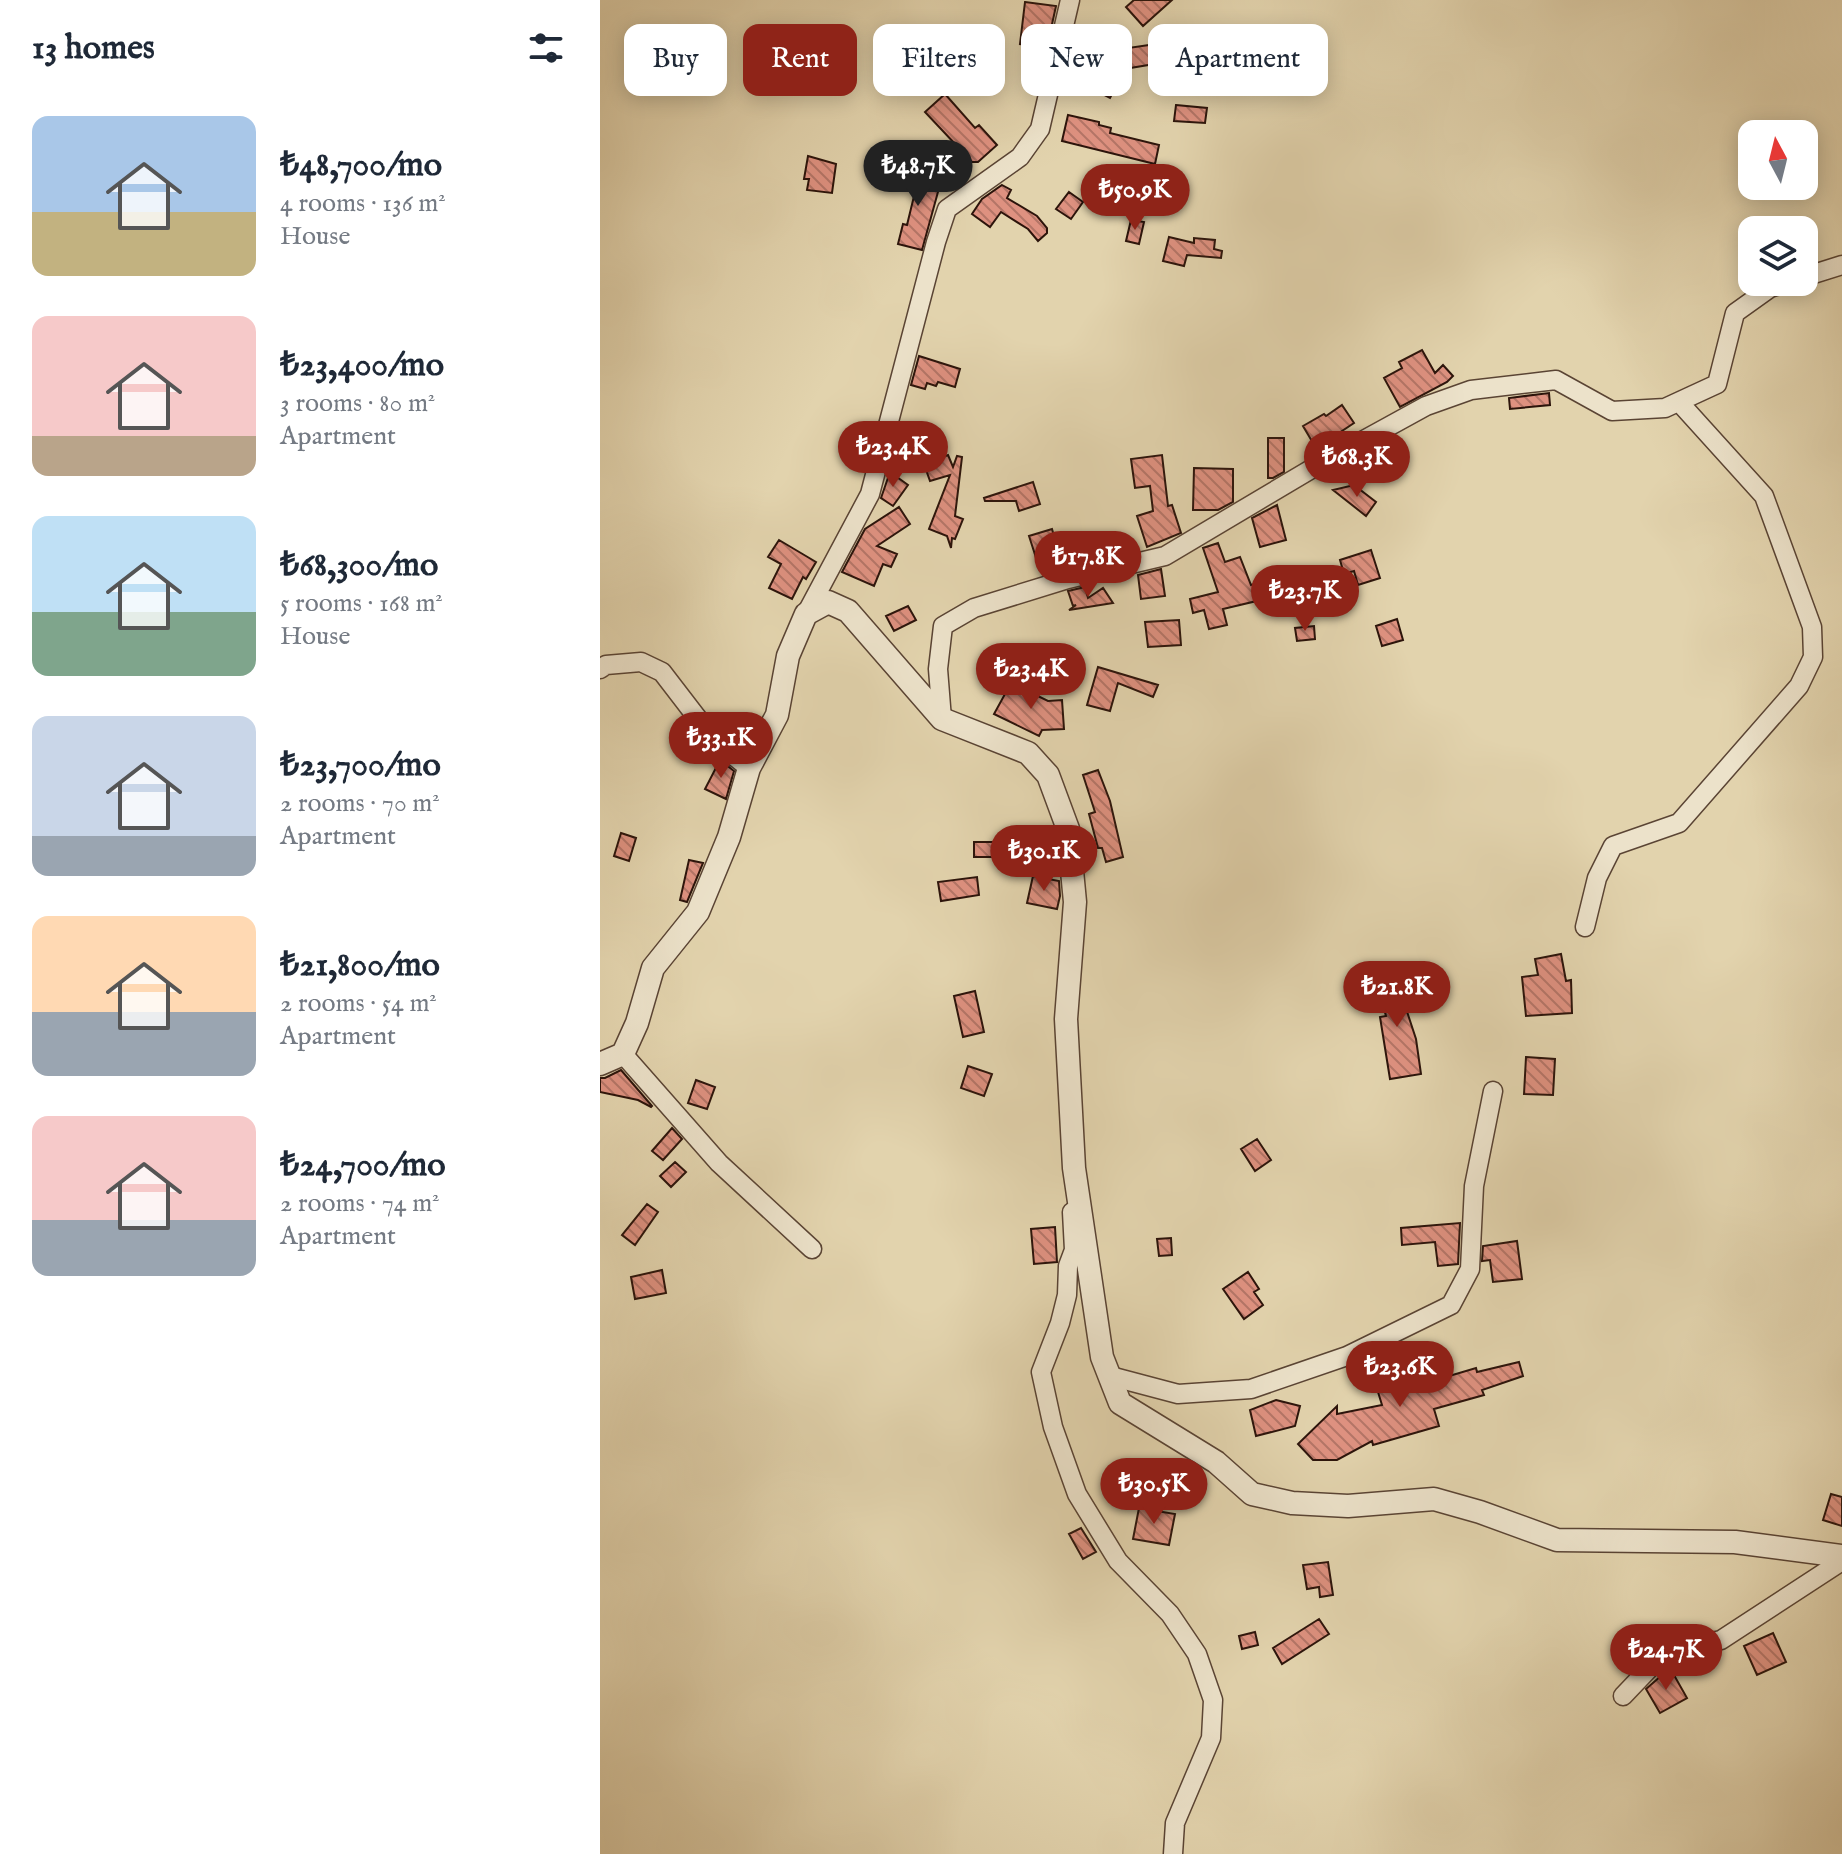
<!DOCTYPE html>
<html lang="en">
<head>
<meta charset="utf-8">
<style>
  body { margin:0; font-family:"IM FELL English",serif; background:#f6f6f7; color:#1f2937; height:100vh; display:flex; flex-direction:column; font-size:30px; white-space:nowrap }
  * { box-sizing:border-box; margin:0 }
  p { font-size:26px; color:#747a83 }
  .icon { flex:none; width:44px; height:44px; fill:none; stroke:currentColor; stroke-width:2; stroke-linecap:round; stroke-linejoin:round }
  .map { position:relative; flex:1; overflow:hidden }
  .drawer { display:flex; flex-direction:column; background:#fff; width:600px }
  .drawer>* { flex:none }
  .top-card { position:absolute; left:24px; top:24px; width:760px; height:72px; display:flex; gap:16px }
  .needle { width:52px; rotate:353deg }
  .controls { position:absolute; left:1138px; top:120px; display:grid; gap:16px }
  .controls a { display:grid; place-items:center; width:80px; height:80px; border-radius:16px; background:#fff; box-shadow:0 4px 20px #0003; font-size:40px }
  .price { position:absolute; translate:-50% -68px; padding:0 18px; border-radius:28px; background:#8f2418; color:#fff; font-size:26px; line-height:52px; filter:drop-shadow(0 2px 4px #0008) }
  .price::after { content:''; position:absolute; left:50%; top:48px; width:24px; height:18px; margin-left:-12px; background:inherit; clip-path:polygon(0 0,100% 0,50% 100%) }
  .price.on { background:#222; color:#fff }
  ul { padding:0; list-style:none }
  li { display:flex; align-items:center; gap:24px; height:200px; padding:0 32px }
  li span { display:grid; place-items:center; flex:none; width:224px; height:160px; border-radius:16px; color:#555 }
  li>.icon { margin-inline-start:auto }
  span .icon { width:96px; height:96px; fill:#fffc; stroke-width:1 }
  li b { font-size:34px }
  h2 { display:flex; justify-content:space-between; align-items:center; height:96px; padding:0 32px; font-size:34px }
  .tag { padding:0 28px; border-radius:16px; background:#fff; box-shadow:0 4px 20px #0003; font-size:28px; line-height:72px }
  .tag.on { background:#8f2418; color:#fff }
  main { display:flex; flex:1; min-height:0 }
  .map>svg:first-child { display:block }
  .building { fill:url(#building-back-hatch); stroke:#2c140b; stroke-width:2 }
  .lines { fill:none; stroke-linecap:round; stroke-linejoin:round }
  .minor-casing { stroke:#5a4434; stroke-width:21 }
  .tertiary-casing { stroke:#5a4434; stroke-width:25 }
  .minor { stroke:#ece2ca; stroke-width:18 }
  .tertiary { stroke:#ece2ca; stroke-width:22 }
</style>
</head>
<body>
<main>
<section class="drawer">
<h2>13 homes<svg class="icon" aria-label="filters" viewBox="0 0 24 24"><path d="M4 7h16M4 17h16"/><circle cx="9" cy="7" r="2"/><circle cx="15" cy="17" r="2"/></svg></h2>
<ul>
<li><span style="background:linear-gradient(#a9c7e8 60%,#c2b280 0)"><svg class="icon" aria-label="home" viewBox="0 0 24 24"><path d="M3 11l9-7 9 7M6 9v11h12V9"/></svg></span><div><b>₺48,700/mo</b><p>4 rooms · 136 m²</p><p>House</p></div></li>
<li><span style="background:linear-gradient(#f6c9c9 75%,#b9a48a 0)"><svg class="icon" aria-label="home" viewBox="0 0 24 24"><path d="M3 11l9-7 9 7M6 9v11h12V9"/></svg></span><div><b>₺23,400/mo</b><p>3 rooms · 80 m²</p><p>Apartment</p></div></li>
<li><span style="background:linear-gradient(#bfe0f5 60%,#7fa58c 0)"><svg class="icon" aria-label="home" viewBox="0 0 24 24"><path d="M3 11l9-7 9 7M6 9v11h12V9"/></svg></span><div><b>₺68,300/mo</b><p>5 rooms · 168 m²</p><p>House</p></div></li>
<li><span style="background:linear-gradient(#c9d6e8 75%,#9aa5b1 0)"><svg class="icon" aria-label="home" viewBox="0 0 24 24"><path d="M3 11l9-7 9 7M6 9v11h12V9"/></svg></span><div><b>₺23,700/mo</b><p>2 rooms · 70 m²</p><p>Apartment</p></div></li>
<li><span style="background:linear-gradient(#ffd9b3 60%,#9aa5b1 0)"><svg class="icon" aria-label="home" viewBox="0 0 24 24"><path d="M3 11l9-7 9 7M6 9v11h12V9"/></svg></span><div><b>₺21,800/mo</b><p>2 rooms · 54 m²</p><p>Apartment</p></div></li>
<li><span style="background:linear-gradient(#f6c9c9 65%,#9aa5b1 0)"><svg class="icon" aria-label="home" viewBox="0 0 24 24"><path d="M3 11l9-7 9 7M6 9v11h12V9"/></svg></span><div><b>₺24,700/mo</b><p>2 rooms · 74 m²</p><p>Apartment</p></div></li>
</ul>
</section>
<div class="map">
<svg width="1242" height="1854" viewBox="0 0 1242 1854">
  <defs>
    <pattern id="building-back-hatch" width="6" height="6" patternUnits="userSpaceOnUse" patternTransform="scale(2)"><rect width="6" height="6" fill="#de9180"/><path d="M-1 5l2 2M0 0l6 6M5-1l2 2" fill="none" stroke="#b47567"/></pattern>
  </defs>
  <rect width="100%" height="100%" fill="#e2d3ad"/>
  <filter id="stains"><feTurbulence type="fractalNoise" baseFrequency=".0025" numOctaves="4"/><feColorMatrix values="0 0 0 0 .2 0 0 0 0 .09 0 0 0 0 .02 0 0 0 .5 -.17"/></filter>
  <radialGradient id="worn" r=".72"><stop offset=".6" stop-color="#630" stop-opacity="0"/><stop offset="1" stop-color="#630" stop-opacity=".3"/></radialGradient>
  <path class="building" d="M534,0H572L543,26L526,7Z
    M425,2L456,6L447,47L420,44Z
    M321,32L347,35L342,81L316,78Z
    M570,42L573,61L530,68L528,48Z
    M498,60L523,73L510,98L485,85Z
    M345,94L375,128L379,125L397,145L378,162H372L325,112Z
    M576,105L607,108L605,123L574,121Z
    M468,115L499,122V125L511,128L510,133L559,145L555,164L462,141Z
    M208,156L236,164L232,193L207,190L209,179H204Z
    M302,169L341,181L322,250L298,244L303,224L307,225L315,192L297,187Z
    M402,185L411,190L407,198L437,216L447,228V233L438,241L428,229L401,212L390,227L372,214L382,199Z
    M469,192L483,202L471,219L456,209Z
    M531,220L544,222L539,244L526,241Z
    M569,237L594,243V238L615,240L614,249L622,251L621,258L587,255L584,266L563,261Z
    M822,350L835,373L843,365L853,376L847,382L800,407L784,378L802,368L799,362Z
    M319,356L360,369L355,387L338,382L336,386L327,383L325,389L311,385Z
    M949,393L950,405L910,409L909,398Z
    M742,405L754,423L736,435L738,438L721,448H716L703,426L724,414L726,416Z
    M321,431L333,441L318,459L306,449Z
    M668,438H684V472L673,478H668Z
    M348,455L353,467L357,456L362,457L355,516L363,519L355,539L352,538L351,548L347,536L329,529L350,475L330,481L324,464Z
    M562,455L568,506L572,505L581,533L547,547L537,516L553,511L550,486L535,488L531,459Z
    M594,468L633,469V502L618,510H593Z
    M290,472L308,485L293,506L281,498Z
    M433,482L440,504L419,511L416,501H385L384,498Z
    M754,485L776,502L766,516L733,490Z
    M677,505L686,540L660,547L652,518Z
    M299,507L310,524L277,546L297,554L291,567L283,564L274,586L242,572L265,529Z
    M452,529L461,560L439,567L429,536Z
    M179,540L216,562L206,579L203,577L192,599L169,588L181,564L168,557Z
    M618,543L625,562L640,557L651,585L672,580L688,571L703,595L688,605L682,595L623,609L627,625L609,629L604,610L593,613L590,599L618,592L603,548Z
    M771,550L780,578L758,585L754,571L744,574L740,560Z
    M561,569L565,596L541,599L538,575Z
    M485,587L488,598L503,588L513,603L469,610L476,605L473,606L468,591Z
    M308,606L316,620L294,631L286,616Z
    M797,619L803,640L782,646L776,626Z
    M579,620L581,645L548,647L545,622Z
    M714,626L715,639L697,641L695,628Z
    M498,667L558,685L553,697L518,683L510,711L487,705Z
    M411,683L448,701L462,700L464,729L442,730L439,736L394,714Z
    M120,760L134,771L126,799L105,789Z
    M498,770L510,801L523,857L506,862L502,848H498L489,814L495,812L483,775Z
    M21,833L36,838L29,861L14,856Z
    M374,842H404V857H374Z
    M89,860L103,863L87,902L80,900Z
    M433,876L459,881L460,896L457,909L427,903Z
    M377,877L379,895L341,901L338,882Z
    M961,954L966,981L971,980L972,1013L926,1016L922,977L938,975L935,959Z
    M793,969L816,1039L821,1074L790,1079L780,1017L786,1016L774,975Z
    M375,991L384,1032L363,1037L354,996Z
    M926,1057L955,1059L953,1095L924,1094Z
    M368,1066L392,1074L384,1096L361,1088Z
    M21,1070L52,1106L51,1107L38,1100L0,1092V1078H5Z
    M96,1080L115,1087L107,1109L88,1103Z
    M72,1128L82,1139L63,1160L52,1151Z
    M657,1139L671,1160L655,1171L641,1149Z
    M75,1162L86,1172L71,1187L60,1176Z
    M47,1204L58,1212L35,1245L22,1235Z
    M860,1223L858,1264L838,1266L835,1242L802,1245L801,1228Z
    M455,1227L457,1262L434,1264L431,1229Z
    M571,1238L572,1255L559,1256L557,1239Z
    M917,1241L922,1279L893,1282L890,1260L882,1261L883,1246Z
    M62,1270L66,1293L35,1299L31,1277Z
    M648,1272L659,1289L654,1292L663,1305L644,1319L623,1289Z
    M919,1362L923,1376L882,1390L884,1395L834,1409L839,1426L773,1445L772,1441L737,1460H713L698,1444L737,1406V1414L782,1405L774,1379L824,1364L829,1382L876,1368L877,1372Z
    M676,1400L700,1406L695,1426L656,1436L650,1410Z
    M1231,1494L1242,1497V1526L1223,1520Z
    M539,1508L575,1514L569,1545L533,1539Z
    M481,1528L496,1552L483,1559L469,1534Z
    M728,1562L733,1595L720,1597L719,1587L707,1589L703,1565Z
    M719,1619L729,1634L682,1664L673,1648Z
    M655,1632L658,1645L642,1649L639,1636Z
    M1173,1633L1186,1662L1157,1675L1144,1646Z
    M1070,1668L1087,1698L1060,1713L1046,1689Z"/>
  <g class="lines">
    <defs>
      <path id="minor" d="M1204,277L1242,265
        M206,614L270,494L336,242L347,209L420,157L440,129L470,0
        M0,669L6,665L41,662L62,672L115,741L149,768
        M342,719L338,669L343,626L374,608L468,579L565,556L713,468L826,406L871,390L956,380L1012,411L1065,408L1117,384L1135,313L1170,288L1189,282
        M985,927L997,878L1013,846L1079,823L1199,686L1213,657L1212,627L1164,496L1079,402
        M23,1054L119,1163L212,1249
        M472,1212L474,1250L468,1266L467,1295L460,1323L441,1372L453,1427L477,1494L518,1561L570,1614L597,1654L613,1700L611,1738L575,1823L573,1854
        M510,1376L578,1394L651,1389L747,1356L851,1305L870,1269L874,1186L893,1091
        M1023,1696L1065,1652L1121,1640L1242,1561"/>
      <path id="tertiary" d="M0,1064L23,1054L37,1023L53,968L98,912L129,837L149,768L177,715L188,656L206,614L228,602L248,611L342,719L428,753L448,775L468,829L475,902L466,1019L474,1168L502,1357L520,1403L616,1462L652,1494L692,1503L748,1506L834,1499L880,1512L957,1540L1135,1542L1242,1556"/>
    </defs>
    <use href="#minor" class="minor-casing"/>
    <use href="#tertiary" class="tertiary-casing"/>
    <use href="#minor" class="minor"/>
    <use href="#tertiary" class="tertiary"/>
  </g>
  <rect width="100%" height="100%" filter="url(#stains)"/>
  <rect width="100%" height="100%" fill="url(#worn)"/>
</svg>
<div class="controls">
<a><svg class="needle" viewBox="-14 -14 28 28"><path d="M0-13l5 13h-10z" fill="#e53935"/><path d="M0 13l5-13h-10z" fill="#747a83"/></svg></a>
<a><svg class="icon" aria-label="layers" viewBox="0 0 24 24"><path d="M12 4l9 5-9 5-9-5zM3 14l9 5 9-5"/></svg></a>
</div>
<b class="price on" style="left:318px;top:208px">₺48.7K</b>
<b class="price" style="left:535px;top:232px">₺50.9K</b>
<b class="price" style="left:293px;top:489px">₺23.4K</b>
<b class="price" style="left:757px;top:499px">₺68.3K</b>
<b class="price" style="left:488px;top:599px">₺17.8K</b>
<b class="price" style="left:705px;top:633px">₺23.7K</b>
<b class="price" style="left:431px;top:711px">₺23.4K</b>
<b class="price" style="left:121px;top:780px">₺33.1K</b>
<b class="price" style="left:444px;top:893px">₺30.1K</b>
<b class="price" style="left:797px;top:1029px">₺21.8K</b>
<b class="price" style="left:800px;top:1409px">₺23.6K</b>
<b class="price" style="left:554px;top:1526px">₺30.5K</b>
<b class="price" style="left:1066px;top:1692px">₺24.7K</b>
<div class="top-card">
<a class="tag">Buy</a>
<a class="tag on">Rent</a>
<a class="tag">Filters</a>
<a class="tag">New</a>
<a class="tag">Apartment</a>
</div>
</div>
</main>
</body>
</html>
